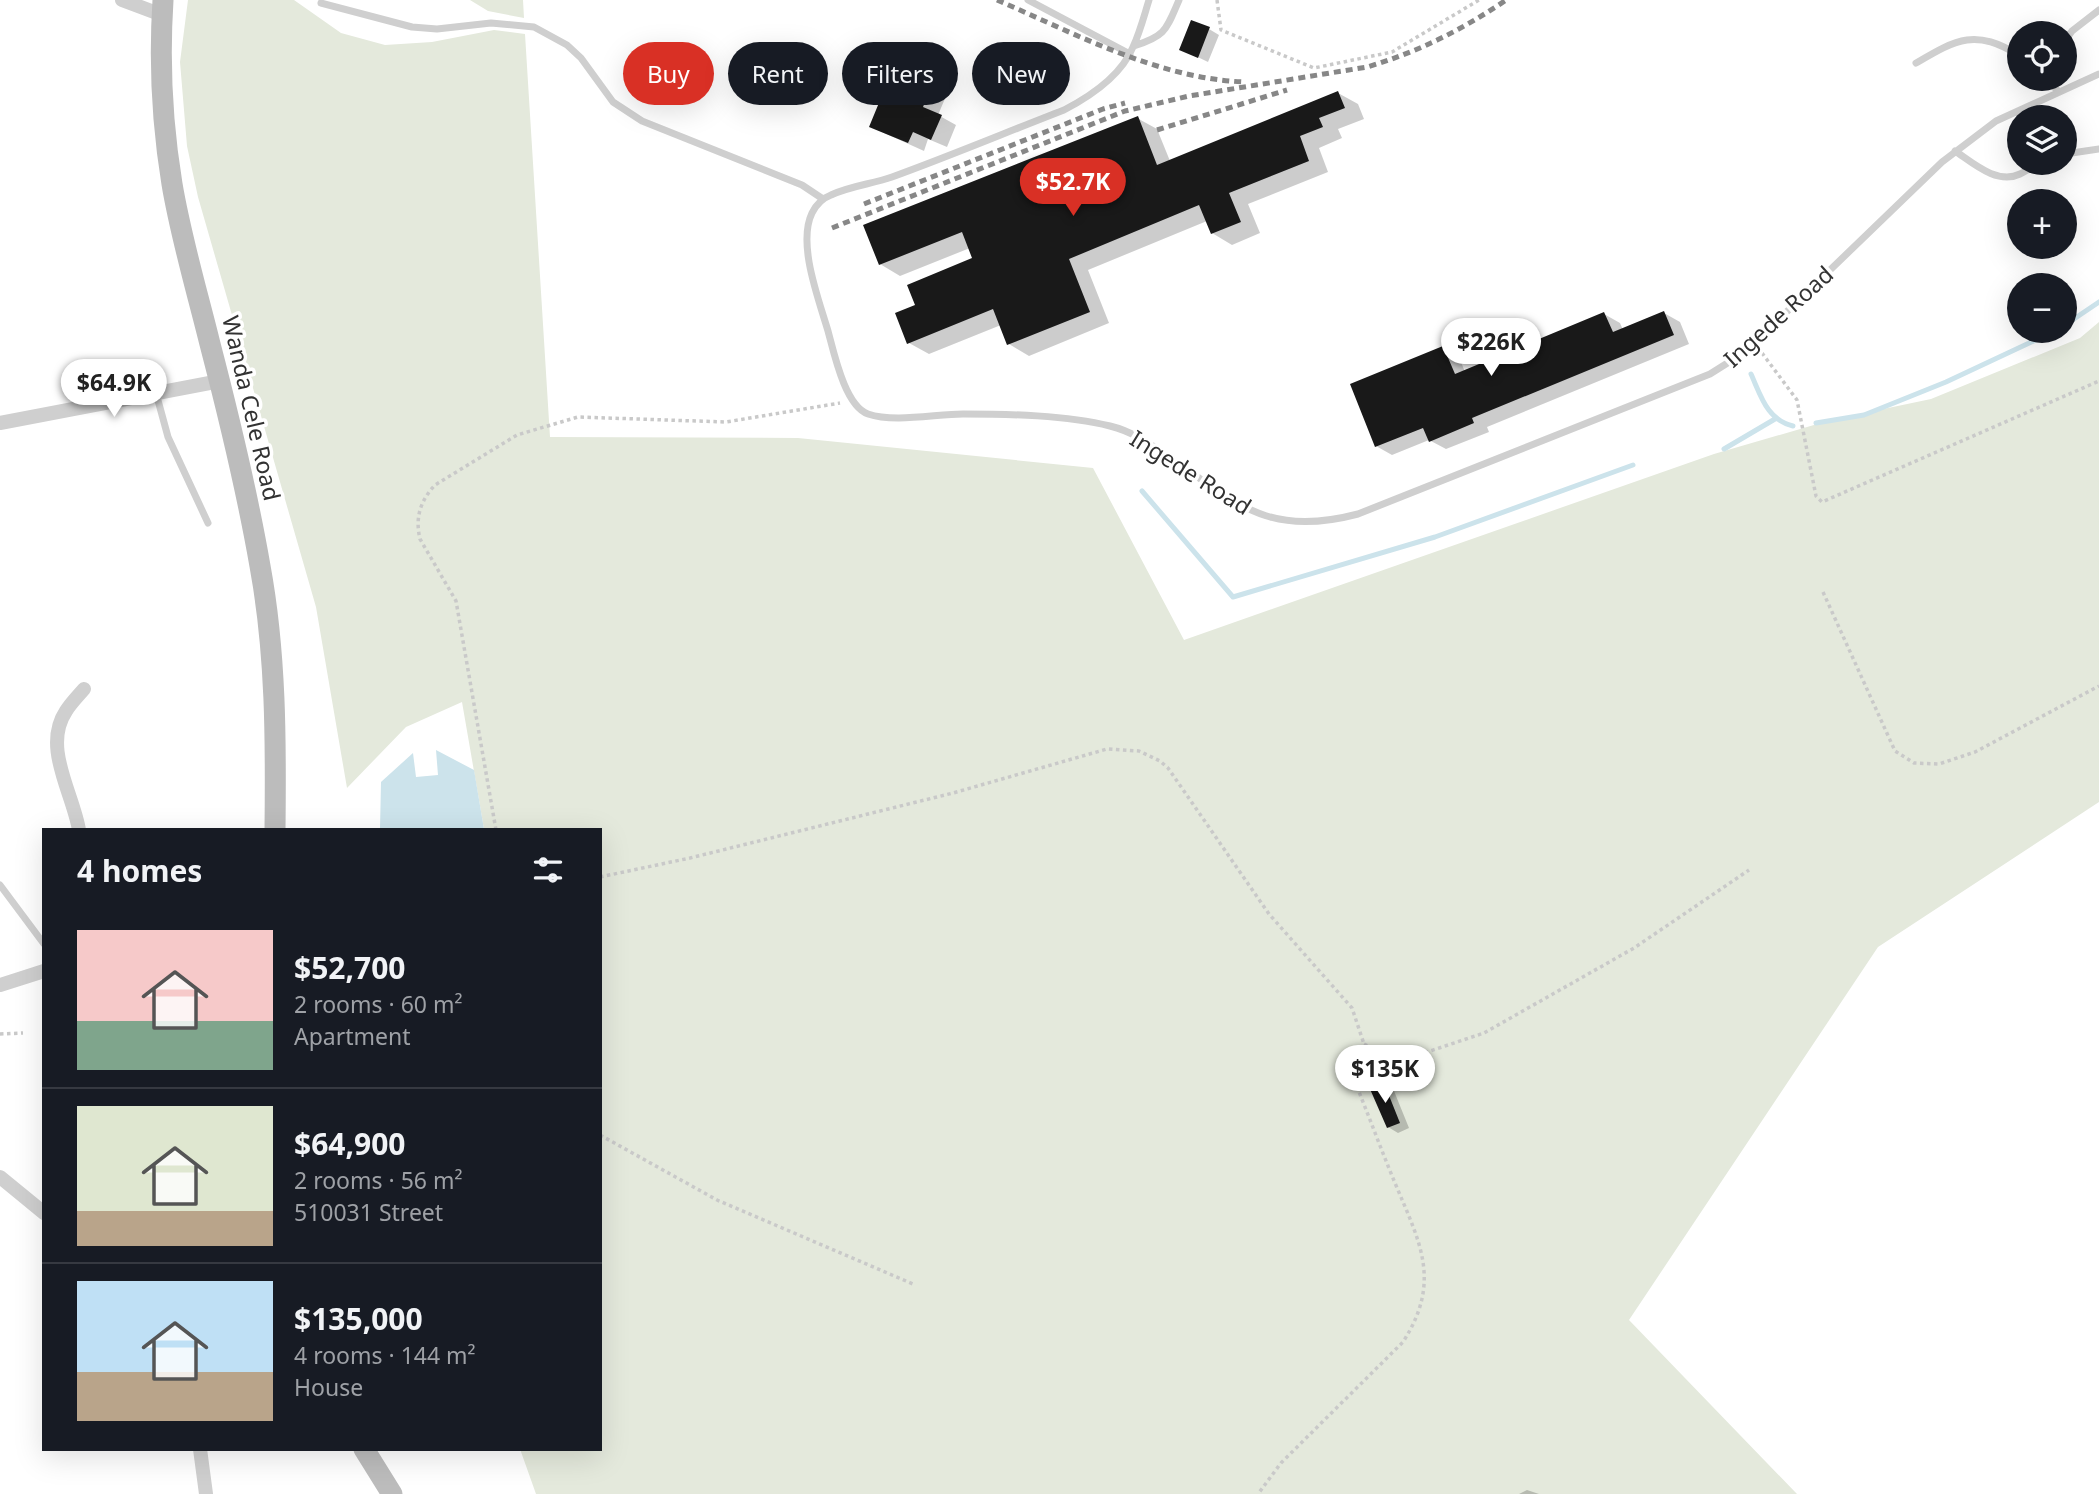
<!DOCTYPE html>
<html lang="en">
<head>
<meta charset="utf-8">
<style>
  body { margin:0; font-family:"Noto Sans",sans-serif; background:#20242c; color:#f1f3f6; height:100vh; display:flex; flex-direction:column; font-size:26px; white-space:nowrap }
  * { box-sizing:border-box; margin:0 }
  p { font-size:23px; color:#9ea1a6 }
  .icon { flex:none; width:38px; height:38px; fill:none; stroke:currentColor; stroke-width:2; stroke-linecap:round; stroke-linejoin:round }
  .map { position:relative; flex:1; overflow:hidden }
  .panel { position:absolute; left:42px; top:828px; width:560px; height:623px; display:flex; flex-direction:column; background:#171b24; border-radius:0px; box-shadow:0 7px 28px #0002 }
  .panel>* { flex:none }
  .top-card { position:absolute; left:623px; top:42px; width:665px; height:63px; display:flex; gap:14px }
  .tools { position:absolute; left:2007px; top:21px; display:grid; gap:14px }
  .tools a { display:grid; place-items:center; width:70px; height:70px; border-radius:50%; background:#171b24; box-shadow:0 7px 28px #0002; font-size:35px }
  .price { position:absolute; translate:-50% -60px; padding:0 16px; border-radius:24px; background:#fff; color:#222; font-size:23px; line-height:46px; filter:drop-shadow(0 2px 4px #0008) }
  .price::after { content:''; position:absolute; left:50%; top:42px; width:21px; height:16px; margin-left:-10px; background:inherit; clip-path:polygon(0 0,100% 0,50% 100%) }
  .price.active { background:#d93025; color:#fff }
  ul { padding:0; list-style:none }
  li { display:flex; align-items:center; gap:21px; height:175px; padding:0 35px }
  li+li { border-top:2px solid #363941 }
  li span { display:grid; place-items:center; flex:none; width:196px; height:140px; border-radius:0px; color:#555 }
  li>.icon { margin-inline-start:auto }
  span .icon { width:84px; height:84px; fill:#fffc; stroke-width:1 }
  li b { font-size:30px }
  h2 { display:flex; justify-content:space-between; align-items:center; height:84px; padding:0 35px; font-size:30px }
  .chip { padding:0 24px; border-radius:32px; background:#171b24; box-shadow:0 7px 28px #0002; font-size:24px; line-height:63px }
  .chip.active { background:#d93025; color:#fff }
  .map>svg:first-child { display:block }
  .green { fill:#e4e9dc }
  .water { fill:#cce3eb }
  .shadow { fill:#0003 }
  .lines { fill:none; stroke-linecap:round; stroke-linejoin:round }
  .stream { stroke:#cce3eb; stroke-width:5 }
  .building { fill:#191919 }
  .path { stroke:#c9c9c9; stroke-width:3.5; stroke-dasharray:3.5 3.5; stroke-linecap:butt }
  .lane { stroke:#cfcfcf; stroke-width:7 }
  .street { stroke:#cfcfcf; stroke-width:14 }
  .secondary { stroke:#bcbcbc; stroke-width:21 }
  .rail { stroke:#878787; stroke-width:5; stroke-dasharray:7 5; stroke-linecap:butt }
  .labels { text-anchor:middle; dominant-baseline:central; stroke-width:7; stroke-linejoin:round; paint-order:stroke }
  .street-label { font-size:23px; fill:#323232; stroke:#fff }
</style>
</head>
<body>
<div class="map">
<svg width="2099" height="1494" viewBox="0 0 2099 1494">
  <rect width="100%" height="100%" fill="#fff"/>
  <path class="green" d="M188,0H294L341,33L385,45L432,42L494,30L525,34L550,437L798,438L1093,468L1184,640L1714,454L1831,420L1931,399L2080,338L2099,322V802L1878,947L1629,1320L1797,1494H536L520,1449H600V830L484,829L462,702L406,727L347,788L316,607L198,197L187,146L180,62Z
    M470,0H523L524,18L488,11Z"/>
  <path class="water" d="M436,750L474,770L484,829H380L381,782L413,753L416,777L438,775Z"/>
  <path class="shadow" d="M1209,29L1219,35L1208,62L1181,49Z
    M905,44L958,68L938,115L956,125L947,147L928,139L924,151L871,127Z
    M1338,93L1358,104L1364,119L1338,129L1342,138L1319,148L1328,172L1248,204L1260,233L1232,245L1212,233L1207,221L1088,270L1109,323L1029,356L1009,344L1001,325L929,354L909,343L974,259L970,248L900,276L880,264L1137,118L1157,129L1170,161Z
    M1664,313L1680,322L1689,344L1487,427L1489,432L1446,449L1429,440L1392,455L1376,446L1443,348L1459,357L1465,372L1604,314L1620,323L1623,330Z
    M1384,1085L1394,1091L1409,1128L1398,1133L1388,1127Z
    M1527,1490L1539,1494H1519Z"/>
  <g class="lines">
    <path class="stream" d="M2065,325L2099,302
      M1751,374C1761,396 1767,420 1793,426
      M1816,423L1864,415L1946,382L2055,331
      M1724,449L1775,419
      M1142,491L1233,597L1435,537L1633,465"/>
  </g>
  <path class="building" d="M1191,20L1210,27L1198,58L1179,50Z
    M904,42L943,58L923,107L942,115L931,140L913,132L908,143L869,127Z
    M1338,91L1345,108L1319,118L1323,127L1300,136L1309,161L1229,193L1241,222L1211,234L1199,205L1069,259L1090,312L1007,345L993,309L907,344L895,313L915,305L907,285L972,258L962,232L879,265L863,225L1138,116L1157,165Z
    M1664,311L1674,335L1472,418L1474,423L1429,442L1423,428L1375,447L1350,384L1443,346L1455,374L1604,312L1613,332Z
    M1384,1083L1400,1123L1387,1128L1370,1089Z"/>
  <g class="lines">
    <path class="path" d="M1217,0L1221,30L1314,68L1392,52L1479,0
      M1762,353L1797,400L1816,496L1822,502L2099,381
      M1823,592L1895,751L1914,763L1939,764L1975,752L2099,686
      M496,830L456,601L420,539C415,518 420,501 435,485L517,435L578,417L726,422L840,403
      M600,877L690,858L953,793L1107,749L1139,751L1160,761L1168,768L1269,914L1352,1008L1364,1044L1363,1064L1357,1087C1370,1119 1382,1152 1395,1183C1420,1243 1442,1281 1403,1342L1281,1463L1258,1494
      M0,1034L23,1033
      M1364,1044L1379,1052L1421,1054L1484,1033L1634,948L1749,870
      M600,1135L717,1200L913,1284"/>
    <path class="lane" d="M1028,0L1130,54
      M1149,0C1144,16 1140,32 1133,47C1121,76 1091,96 1064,110C1007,132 950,156 892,177C872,184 850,186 831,195C823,198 816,205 812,213C797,244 819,300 828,331C834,353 845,406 868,414C894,423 936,414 963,414C1009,414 1066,415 1110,426C1131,431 1149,443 1166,455C1237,503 1267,538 1358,514L1710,374L1745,352L1942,162L1996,121L2099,74
      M321,3L412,27L437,29L491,23L534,27L567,45L581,58L613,102L642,121L802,185L823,199
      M2065,41L2072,31L2099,10
      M1134,46C1166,36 1166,30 1179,0
      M1916,63C1957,39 1975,28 2020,56
      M2046,79L2059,92
      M1955,151C1973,163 1997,185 2020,174C2027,171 2033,166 2039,163
      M2065,154L2099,149
      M156,393L168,437L208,523
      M0,885L44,944"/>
    <path class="street" d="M122,0L162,15
      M0,423L220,381
      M79,830C73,793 42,747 66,711C71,703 78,696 84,689
      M0,985L44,971
      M0,1177L44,1213
      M200,1449L206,1494"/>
    <path class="secondary" d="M163,0C159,62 162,123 172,184C181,238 197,291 210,344C229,417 247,491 260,566C276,653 276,741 275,830
      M364,1449L392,1494"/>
    <path class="rail" d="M997,0C1076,34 1157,78 1244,82
      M1157,130L1287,90
      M864,204L1103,109L1125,103
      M832,228L1125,111L1189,96L1367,67C1418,52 1462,30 1506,0"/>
  </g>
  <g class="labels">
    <g class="street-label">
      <text transform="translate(1778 316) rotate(-42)">Ingede Road</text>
      <text transform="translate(252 408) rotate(77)">Wanda Cele Road</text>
      <text transform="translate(1191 472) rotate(32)">Ingede Road</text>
    </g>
  </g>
</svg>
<div class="tools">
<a><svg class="icon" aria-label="locate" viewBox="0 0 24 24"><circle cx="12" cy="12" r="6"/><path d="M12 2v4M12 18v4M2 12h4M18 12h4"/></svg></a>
<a><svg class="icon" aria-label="layers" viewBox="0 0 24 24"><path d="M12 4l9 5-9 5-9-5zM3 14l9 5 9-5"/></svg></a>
<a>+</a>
<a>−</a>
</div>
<b class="price active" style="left:1073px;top:218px">$52.7K</b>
<b class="price" style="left:1491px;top:378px">$226K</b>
<b class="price" style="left:114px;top:419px">$64.9K</b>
<b class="price" style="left:1385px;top:1105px">$135K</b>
<div class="top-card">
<a class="chip active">Buy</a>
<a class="chip">Rent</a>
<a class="chip">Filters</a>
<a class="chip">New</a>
</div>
<section class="panel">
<h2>4 homes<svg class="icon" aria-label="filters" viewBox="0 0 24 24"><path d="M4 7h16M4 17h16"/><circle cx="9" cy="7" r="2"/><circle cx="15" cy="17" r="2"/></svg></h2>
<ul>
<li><span style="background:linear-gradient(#f6c9c9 65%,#7fa58c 0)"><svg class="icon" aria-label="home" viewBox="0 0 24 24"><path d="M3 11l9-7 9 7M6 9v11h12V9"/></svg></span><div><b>$52,700</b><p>2 rooms · 60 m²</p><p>Apartment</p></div></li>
<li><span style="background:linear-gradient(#dfe7d0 75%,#b9a48a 0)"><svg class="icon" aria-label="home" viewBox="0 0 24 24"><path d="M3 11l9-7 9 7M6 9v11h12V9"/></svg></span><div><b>$64,900</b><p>2 rooms · 56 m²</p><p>510031 Street</p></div></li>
<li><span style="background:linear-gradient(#bfe0f5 65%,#b9a48a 0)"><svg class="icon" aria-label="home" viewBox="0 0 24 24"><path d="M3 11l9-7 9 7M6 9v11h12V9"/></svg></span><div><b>$135,000</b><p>4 rooms · 144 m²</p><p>House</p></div></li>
</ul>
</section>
</div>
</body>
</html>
